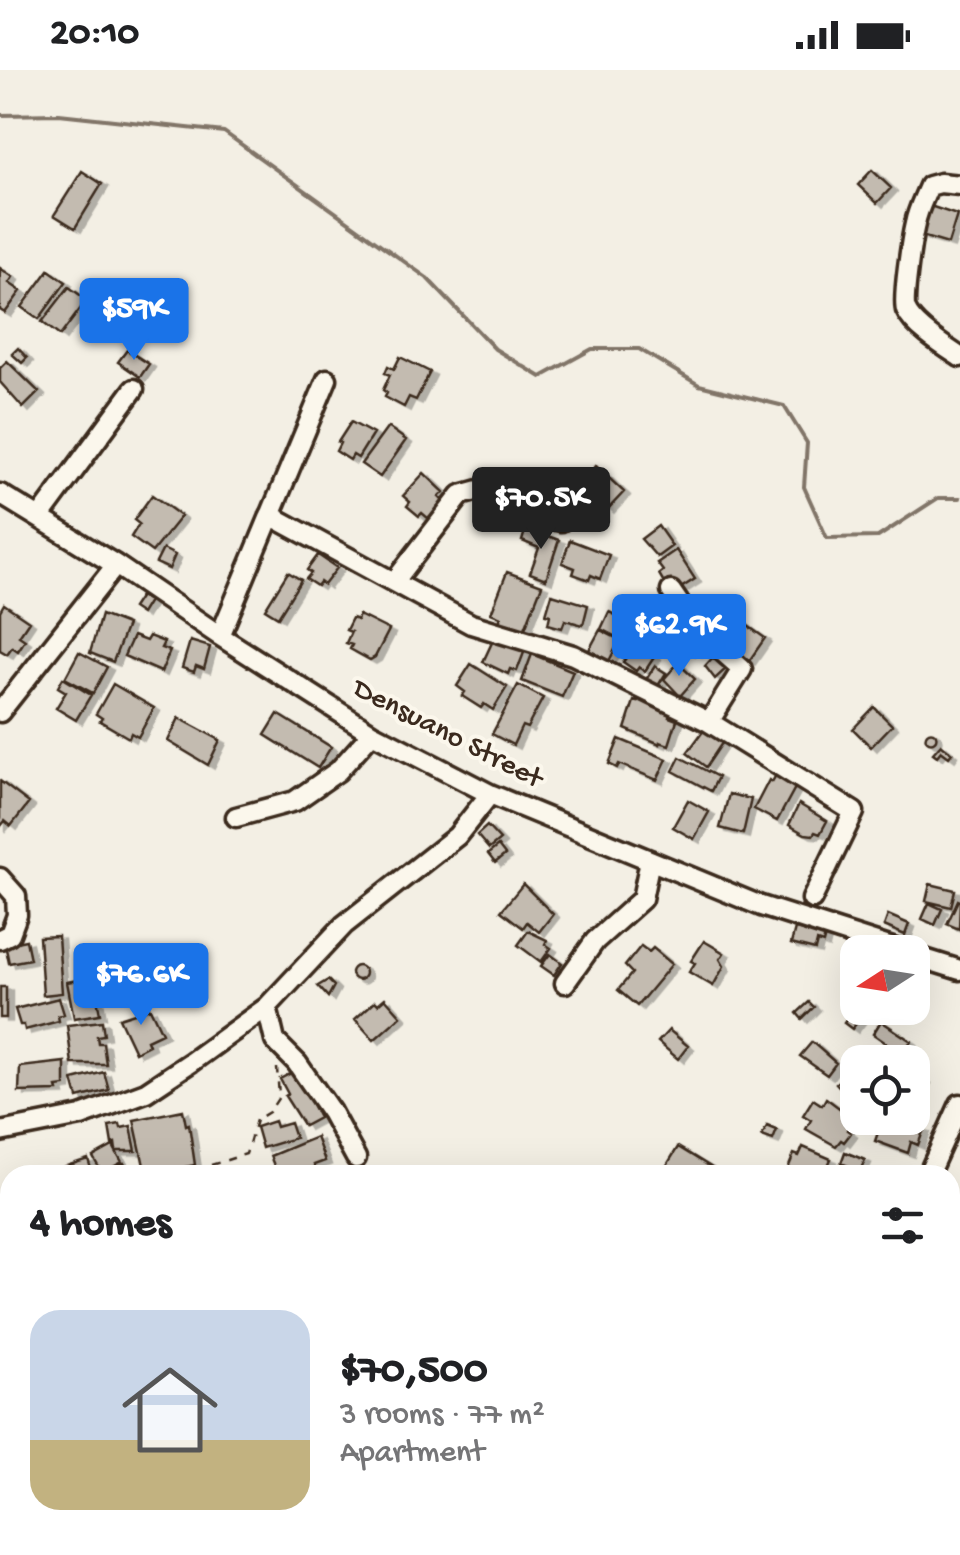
<!DOCTYPE html>
<html lang="en">
<head>
<meta charset="utf-8">
<style>
  body { margin:0; font-family:"Gochi Hand",sans-serif; background:#f2f2f2; color:#202124; height:100vh; display:flex; flex-direction:column; font-size:38px; white-space:nowrap }
  * { box-sizing:border-box; margin:0 }
  p { font-size:32px; color:#757577 }
  .icon { flex:none; width:55px; height:55px; fill:none; stroke:currentColor; stroke-width:2; stroke-linecap:round; stroke-linejoin:round }
  .map { position:relative; flex:1; overflow:hidden }
  .side { position:absolute; left:0px; top:1095px; width:960px; height:390px; display:flex; flex-direction:column; background:#fff; border-radius:30px 30px 0 0; box-shadow:0 10px 40px #0002 }
  .side>* { flex:none }
  .needle { width:65px; rotate:258deg }
  .fabs { position:absolute; left:840px; top:865px; display:grid; gap:20px }
  .fabs a { display:grid; place-items:center; width:90px; height:90px; border-radius:20px; background:#fff; box-shadow:0 10px 40px #0002; font-size:50px }
  .price { position:absolute; translate:-50% -85px; padding:0 22px; border-radius:10px; background:#1a73e8; color:#fff; font-size:32px; line-height:65px; filter:drop-shadow(0 2px 5px #0008) }
  .price::after { content:''; position:absolute; left:50%; top:60px; width:30px; height:22px; margin-left:-15px; background:inherit; clip-path:polygon(0 0,100% 0,50% 100%) }
  .price.selected { background:#222; color:#fff }
  ul { padding:0; list-style:none }
  li { display:flex; align-items:center; gap:30px; height:250px; padding:0 30px }
  li+li { border-top:2px solid #e0e0e0 }
  li span { display:grid; place-items:center; flex:none; width:280px; height:200px; border-radius:30px; color:#555 }
  li>.icon { margin-inline-start:auto }
  span .icon { width:120px; height:120px; fill:#fffc; stroke-width:1 }
  li b { font-size:42px }
  h2 { display:flex; justify-content:space-between; align-items:center; height:120px; padding:0 30px; font-size:42px }
  .status { display:flex; justify-content:space-between; align-items:center; height:70px; padding:0 50px; background:#fff; direction:ltr }
  .status svg { height:28px; fill:currentColor }
  .map>svg:first-child { display:block }
  .lines { fill:none; stroke-linecap:round; stroke-linejoin:round }
  .stream { stroke:#817468; stroke-width:4 }
  .building { fill:#c3bbb0; stroke:#3b2a1e; stroke-width:2.5; filter:url(#shadow) }
  .minor-casing { stroke:#3b2a1e; stroke-width:25 }
  .path { stroke:#3b2a1e; stroke-width:2.5; stroke-dasharray:8 8; stroke-linecap:butt }
  .minor { stroke:#fbf7ec; stroke-width:18 }
  .labels { text-anchor:middle; dominant-baseline:central; stroke-width:8; stroke-linejoin:round; paint-order:stroke }
  .street-label { font-size:30px; fill:#3b2a1e; stroke:#fbf7ec }
</style>
</head>
<body>
<div class="status"><b>20:10</b><svg viewBox="0 0 49 12"><path d="M0 12V9h3v3zM5 12V6h3v6zM10 12V3h3v9zM15 12V0h3v12zM26 1h20v11H26zM47 4h2v5h-2z"/></svg></div>
<div class="map">
<svg width="960" height="1485" viewBox="0 0 960 1485">
  <defs>
    <filter id="shadow"><feDropShadow dx="6" dy="3.5" stdDeviation="0" flood-color="#0004"/></filter>
  </defs>
  <rect width="100%" height="100%" fill="#f3efe4"/>
  <filter id="ink" filterUnits="userSpaceOnUse"><feTurbulence type="fractalNoise" baseFrequency=".01" numOctaves="2"/><feDisplacementMap in="SourceGraphic" scale="20" xChannelSelector="R" yChannelSelector="G"/><feConvolveMatrix kernelMatrix="1 2 1 2 8 2 1 2 1" color-interpolation-filters="sRGB"/></filter>
  <g filter="url(#ink)">
    <g class="lines">
      <path class="stream" d="M0,45L59,44L224,62L427,208L495,279L541,307L592,279H639L699,315L784,336L807,373L804,417L827,468L878,467L938,428H960"/>
    </g>
    <path class="building" d="M872,100L891,118L877,133L858,115Z
      M82,101L102,114L75,158L54,145Z
      M930,136L957,145L948,174L921,166Z
      M0,198L13,207L9,213L21,221L5,243L0,240Z
      M49,200L66,212L39,249L22,237Z
      M69,217L87,230L60,266L42,252Z
      M18,278L27,288L22,293L12,284Z
      M127,280L149,294L140,307L118,292Z
      M400,287L430,302L416,330L409,327L404,337L385,327L387,323L383,320L390,305L385,303L388,296L394,299Z
      M7,291L39,322L23,338L0,312V298Z
      M351,352L373,364L358,388L353,385L350,390L336,381L340,373L338,372Z
      M388,357L406,370L380,407L361,394Z
      M596,396L624,422L608,439L595,426L590,432L576,418Z
      M424,403L444,422L439,427L444,432L429,449L422,443L419,446L407,436L410,432L403,426Z
      M152,425L181,446L152,482L131,467L139,454L134,450Z
      M658,456L672,476L657,487L641,469Z
      M526,458L559,470L546,509L530,503L539,478L522,471Z
      M570,470L609,485L600,509L591,505L589,510L573,504L575,498L562,493Z
      M163,479L175,485L169,499L156,493Z
      M676,480L695,509L676,521L666,516L659,504L663,501L657,493Z
      M318,485L337,498L324,515L320,512L317,516L306,509L311,503L307,500Z
      M288,502L301,510L278,547L265,539Z
      M507,502L542,515L524,561L499,552L501,547L491,543Z
      M552,524L588,535L583,555L565,550L562,558L548,554L550,545L546,544Z
      M140,526L149,531L141,544L132,538Z
      M4,534L29,551L19,566L25,570L18,581L12,577L7,584L0,580V541Z
      M609,542L629,551L620,569L601,559Z
      M711,544L724,554L712,569L699,559Z
      M101,545L127,555L113,592L90,583Z
      M359,545L389,560L375,587L370,590L350,579L352,575L346,573L351,562L346,560L352,548L357,550Z
      M741,551L765,568L749,591L725,574Z
      M600,560L620,570L609,591L588,582Z
      M133,566L146,571L149,566L164,572L161,578L170,581L161,602L124,586Z
      M495,566L525,580L517,601L510,599L508,604L483,592Z
      M628,568L636,573L638,571L655,586L645,601L639,597L636,601L623,592L626,588L618,583Z
      M190,571L210,577L204,599L196,596L194,602L182,598Z
      M79,582L107,597L93,623L65,608Z
      M532,584L573,601L562,627L522,611Z
      M716,584L729,596L715,609L705,596Z
      M678,593L695,609L680,626L664,609Z
      M471,594L507,617L493,640L484,634L481,638L462,626L465,622L457,616Z
      M655,596L666,603L656,619L645,611Z
      M63,608L91,625L76,650L56,638L66,622L58,617Z
      M113,614L154,638L138,667L131,663L129,668L100,651L102,648L96,644Z
      M518,615L543,628L527,658L522,656L513,675L492,664Z
      M640,625L659,632L657,637L672,639L669,647L677,650L669,675L660,672V674L625,659L634,631L638,632Z
      M874,637L892,655L871,677L853,659Z
      M278,644L331,677L318,698L265,665Z
      M179,648L220,670L208,695L168,671Z
      M704,660L722,673L706,697L687,683Z
      M925.5 667a5.5 5.5 0 1 1 11 0a5.5 5.5 0 1 1-11 0Z
      M619,669L667,689L657,710L619,694L617,698L609,694Z
      M941,674L952,683L949,687L941,681L937,686L933,683Z
      M680,687L718,707L711,721L673,701Z
      M776,705L796,716L777,751L754,739L769,710L772,712Z
      M0,711L29,733L11,756L5,751L0,757Z
      M729,724L751,729L743,764L720,758Z
      M688,730L709,742L694,769L673,757Z
      M799,734L827,751L820,764L815,762L813,765L805,764L789,755Z
      M487,756L500,770L489,779L477,765Z
      M498,776L505,785L495,793L488,784Z
      M523,814L553,844L539,862L527,852L523,858L501,841Z
      M930,814L955,820L951,837L926,831Z
      M958,830L960,831L959,859L947,854Z
      M929,833L942,839L935,855L922,849Z
      M888,845L909,854L905,865L884,856Z
      M803,851L827,858L823,874L817,872L815,880L791,874L795,859L800,860Z
      M528,861L547,870L545,874L551,878L541,892L518,875Z
      M58,866L62,923L43,925L39,867Z
      M26,870L30,889L9,893L5,874Z
      M704,871L724,883L720,889L724,896L713,916L689,902L695,893L691,891Z
      M641,876L649,882L653,878L672,894L637,936L618,920L632,903L625,896Z
      M550,884L562,893L554,905L541,896Z
      M351 903a7 7 0 1 1 14 0a7 7 0 1 1-14 0Z
      M93,907L100,944L74,948L67,912Z
      M328,910L334,916L328,927L318,916Z
      M0,917H6V948H0Z
      M59,928L64,944L58,946L59,951L25,960L24,955H20L15,939Z
      M385,928L401,946L374,970L355,949L375,931L378,934Z
      M809,932L814,937L802,949L797,943Z
      M150,938L162,963L147,970L149,975L135,982L119,948Z
      M851,943L859,950L852,959L844,953Z
      M102,951L104,965L97,966L98,973H103L106,994H72L67,955Z
      M881,951L911,971L902,984L873,964Z
      M669,960L688,976L678,989L658,972Z
      M812,972L836,993L827,1005L800,986Z
      M65,992V1016L57,1017L58,1021L19,1022L20,997Z
      M295,1001L319,1048L304,1056L285,1026L288,1024L280,1009Z
      M104,1002L109,1020L78,1028L73,1010Z
      M847,1003L858,1015V1037L836,1013Z
      M916,1004L925,1010L917,1021L912,1018Z
      M826,1028L854,1049L847,1060L851,1063L844,1072L841,1070L836,1076L806,1059L811,1050L803,1045L813,1029L822,1035Z
      M183,1040L186,1055L189,1054L195,1095L146,1105L134,1050Z
      M883,1048H906L905,1052L924,1059L918,1075L911,1072L908,1083L875,1071Z
      M274,1051L276,1057L290,1053L295,1068L262,1078L256,1057Z
      M120,1054L121,1058L131,1056L136,1081H116L115,1073L112,1074L109,1056Z
      M767,1056L777,1060L773,1070L762,1066Z
      M316,1067L325,1091L314,1095L317,1102L308,1105H298L297,1102L278,1105L270,1086Z
      M113,1076L122,1092L102,1103L93,1087Z
      M678,1077L722,1104L721,1105H683L667,1095Z
      M803,1077L831,1089L824,1105H796L787,1101L794,1084L799,1086Z
      M845,1082L865,1090L860,1101L841,1093Z
      M88,1089L93,1105H66L63,1097Z
      M124,1093L130,1105H102V1104Z
      M842,1095L854,1100L852,1105H838Z
      M10,1138V1171L0,1172V1139Z
      M950,1170L960,1173V1194L957,1193L956,1197L950,1195Z
      M0,1471L18,1475L15,1485H0Z
      M516,1475L524,1481L526,1479L534,1485H510Z
      M527,1475H548L541,1485Z
      M560,1475H584L589,1480L585,1485H558L555,1482Z
      M590,1475H609L619,1483L597,1485L588,1477Z"/>
    <g class="lines">
      <defs>
        <path id="minor" d="M960,115L940,113L929,116C924,128 917,141 915,154C912,166 902,231 906,240C913,257 945,277 960,287
          M0,424L116,495L220,566L372,663L490,724L761,836L905,882
          M270,445L471,554L573,585L709,652L854,742L812,829
          M39,448L134,319
          M394,512L461,425L479,420L528,443L561,451
          M671,521L693,553L697,574L716,576L742,599L709,652
          M220,566L327,309
          M0,642L116,495
          M236,747L295,731L338,701L372,663
          M0,808L16,826L17,845L10,864L0,869
          M912,885L960,900
          M565,913L595,871L642,829L650,790
          M267,937L275,971L297,993L331,1042L356,1088
          M0,1062L81,1046L146,1022L191,992L267,937L344,855L457,766L490,724
          M928,1105L960,1034
          M950,1288L960,1298
          M0,1422L10,1419
          M156,1475L182,1485
          M227,1485L264,1477L306,1485
          M370,1485L388,1475
          M420,1485L421,1475
          M654,1485L660,1475
          M954,1485L960,1468"/>
      </defs>
      <use href="#minor" class="minor-casing"/>
      <path class="path" d="M211,1095L246,1084L256,1050L269,1042L279,1027L277,998"/>
      <use href="#minor" class="minor"/>
    </g>
  </g>
  <g class="labels">
    <g class="street-label">
      <text transform="translate(447 665) rotate(27)">Densuano Street</text>
    </g>
  </g>
</svg>
<div class="fabs">
<a><svg class="needle" viewBox="-14 -14 28 28"><path d="M0-13l5 13h-10z" fill="#e53935"/><path d="M0 13l5-13h-10z" fill="#757577"/></svg></a>
<a><svg class="icon" aria-label="locate" viewBox="0 0 24 24"><circle cx="12" cy="12" r="6"/><path d="M12 2v4M12 18v4M2 12h4M18 12h4"/></svg></a>
</div>
<b class="price" style="left:134px;top:293px">$59K</b>
<b class="price selected" style="left:541px;top:482px">$70.5K</b>
<b class="price" style="left:679px;top:609px">$62.9K</b>
<b class="price" style="left:141px;top:958px">$76.6K</b>
<section class="side">
<h2>4 homes<svg class="icon" aria-label="filters" viewBox="0 0 24 24"><path d="M4 7h16M4 17h16"/><circle cx="9" cy="7" r="2"/><circle cx="15" cy="17" r="2"/></svg></h2>
<ul>
<li><span style="background:linear-gradient(#c9d6e8 65%,#c2b280 0)"><svg class="icon" aria-label="home" viewBox="0 0 24 24"><path d="M3 11l9-7 9 7M6 9v11h12V9"/></svg></span><div><b>$70,500</b><p>3 rooms · 77 m²</p><p>Apartment</p></div></li>
</ul>
</section>
</div>
</body>
</html>
